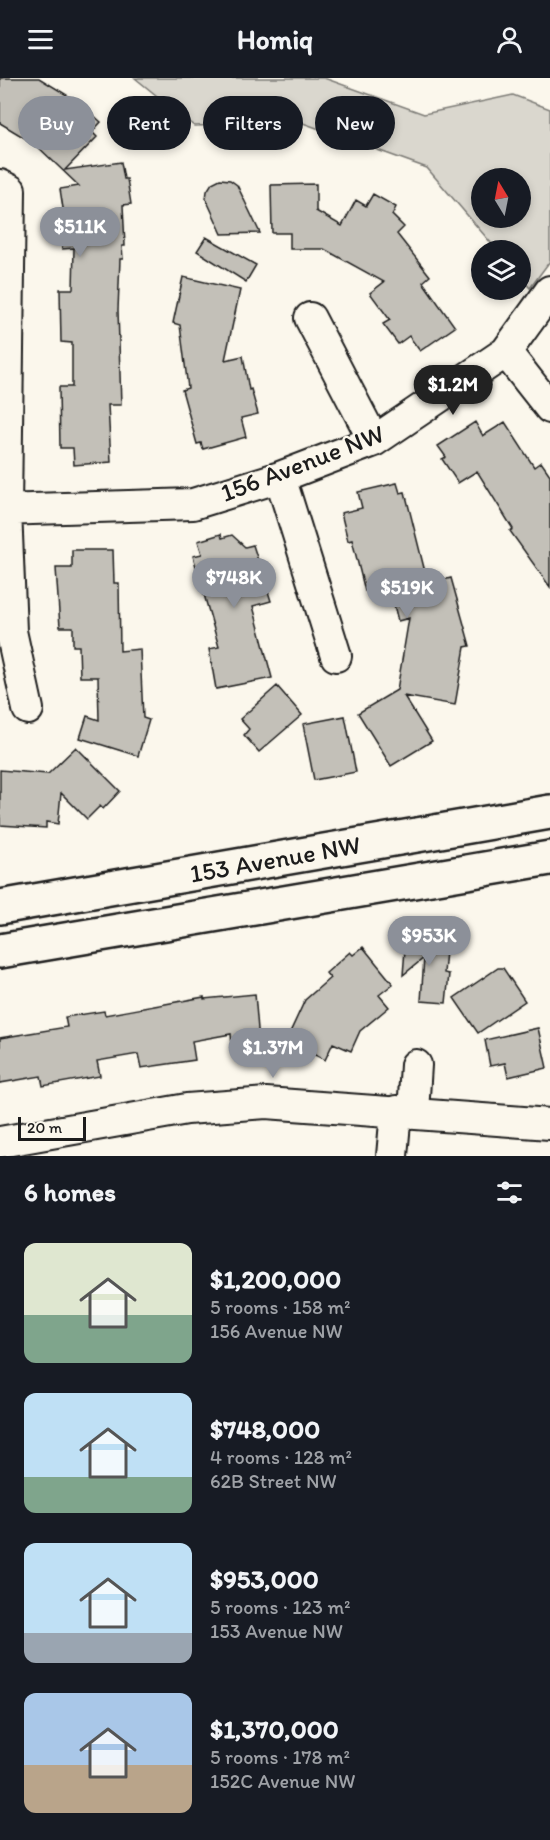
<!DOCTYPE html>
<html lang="en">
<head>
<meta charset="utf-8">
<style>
  body { margin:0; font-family:Itim,sans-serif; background:#20242c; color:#f1f3f6; height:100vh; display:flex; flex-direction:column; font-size:22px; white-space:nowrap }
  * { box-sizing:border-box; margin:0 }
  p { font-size:20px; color:#9ea1a6 }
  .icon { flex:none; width:33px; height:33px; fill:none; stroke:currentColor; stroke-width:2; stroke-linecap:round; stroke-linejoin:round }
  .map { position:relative; height:1078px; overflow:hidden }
  .drawer { display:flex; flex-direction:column; background:#171b24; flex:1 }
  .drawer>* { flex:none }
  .hud { position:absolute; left:18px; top:18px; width:514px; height:54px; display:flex; gap:12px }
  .needle { width:39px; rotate:350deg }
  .controls { position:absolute; left:471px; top:90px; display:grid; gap:12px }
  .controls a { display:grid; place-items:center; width:60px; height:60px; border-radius:50%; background:#171b24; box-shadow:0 3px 9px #0003; font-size:30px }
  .scale { position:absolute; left:18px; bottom:15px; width:68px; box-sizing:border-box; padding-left:6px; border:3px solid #1c1c1c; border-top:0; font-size:16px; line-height:21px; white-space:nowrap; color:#1c1c1c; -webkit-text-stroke:4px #fbf7ec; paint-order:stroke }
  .price { position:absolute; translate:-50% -51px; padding:0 14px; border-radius:21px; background:#8c9099; color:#fff; font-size:20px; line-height:39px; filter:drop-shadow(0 2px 3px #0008) }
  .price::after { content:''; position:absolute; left:50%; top:36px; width:18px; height:14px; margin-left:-9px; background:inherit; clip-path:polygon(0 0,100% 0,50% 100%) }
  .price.active { background:#222; color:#fff }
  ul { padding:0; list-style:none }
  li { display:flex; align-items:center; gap:18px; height:150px; padding:0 24px }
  li span { display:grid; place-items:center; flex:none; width:168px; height:120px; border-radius:12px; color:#555 }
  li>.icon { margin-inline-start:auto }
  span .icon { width:72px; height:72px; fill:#fffc; stroke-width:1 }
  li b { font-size:26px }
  h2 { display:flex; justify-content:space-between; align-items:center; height:72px; padding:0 24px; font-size:26px }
  .chip { padding:0 21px; border-radius:27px; background:#171b24; box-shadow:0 3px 9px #0003; font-size:21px; line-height:54px }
  .chip.active { background:#8c9099; color:#fff }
  header { display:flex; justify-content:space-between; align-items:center; height:78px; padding:0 24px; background:#171b24; font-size:27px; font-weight:700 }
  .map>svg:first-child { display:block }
  .green { fill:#dad7ce; stroke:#7b7a75; stroke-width:1.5; fill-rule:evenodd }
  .building { fill:#c3c0b8; stroke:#1c1c1c; stroke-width:1.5 }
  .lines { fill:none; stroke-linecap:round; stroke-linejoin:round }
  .minor-casing { stroke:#1c1c1c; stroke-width:34 }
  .major-casing { stroke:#1c1c1c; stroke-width:38 }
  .minor { stroke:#fbf7ec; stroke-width:30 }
  .major { stroke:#fbf7ec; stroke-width:33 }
  .labels { text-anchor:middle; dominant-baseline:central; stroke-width:4.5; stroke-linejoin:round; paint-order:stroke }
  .street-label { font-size:26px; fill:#1c1c1c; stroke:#fbf7ec }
</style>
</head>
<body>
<header><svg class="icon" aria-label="menu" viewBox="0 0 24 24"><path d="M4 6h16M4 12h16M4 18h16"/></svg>Homiq<svg class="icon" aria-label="person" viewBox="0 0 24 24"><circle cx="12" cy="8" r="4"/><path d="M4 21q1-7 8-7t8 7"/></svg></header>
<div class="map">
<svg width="550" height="1078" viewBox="0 0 550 1078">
  <rect width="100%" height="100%" fill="#fbf7ec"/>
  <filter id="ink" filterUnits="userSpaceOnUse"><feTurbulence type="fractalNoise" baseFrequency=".0167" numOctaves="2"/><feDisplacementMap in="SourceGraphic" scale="12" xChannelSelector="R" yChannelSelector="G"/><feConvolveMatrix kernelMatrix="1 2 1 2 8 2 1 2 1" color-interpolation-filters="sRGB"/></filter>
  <g filter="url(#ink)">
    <path class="green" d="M135,0H324L424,36L513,17L550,31V183L530,210L521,200L520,172H497L427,90L303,45L194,48ZM482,100H520V140H482Z"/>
    <path class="building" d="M0,0H39L80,25L101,44L92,54L97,59L65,92L121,84L124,101H127L131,126L123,127L125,168H122L123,181H120L118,232L121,327H108L111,384L74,387L73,370H60L59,309H72V265L61,264L60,211H73L74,170L62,171L61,143H65L60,111L79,108L35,66L0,45Z
      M220,101L230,102L237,107L260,155L222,156L206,121L207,113L212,105Z
      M316,106V133L342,148L356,122L366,128L373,116L396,129L392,137L404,149L397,156L430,198L423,204L455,249L420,273L409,258L398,266L383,246L390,242L370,215L384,204L324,171H290V155H272L271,107Z
      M206,159L256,187L246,204L197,173Z
      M183,199L240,212L225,282L243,278L249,312L251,311L258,336L241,340L246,359L203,371L201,365L197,366L182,312L188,310L180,247L173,245Z
      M475,344L483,358L505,344L534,389L541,384L550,397V509L510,453L513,451L477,393L458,405L442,381L446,379L438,368Z
      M397,405L400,415L405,414L428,506L451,500L470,568L465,569L455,627L404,618L432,663L391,688L358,635L397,612L409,540L398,543L389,507L365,513L352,462L348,463L341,435L362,430L358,414Z
      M221,456L222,460L232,457L245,469L253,467L271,523L253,528L272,600L216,611L209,571L219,569L193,478L202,476L198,463Z
      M72,472H113L114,505H119L120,573L140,571L143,640L149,642L138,678L80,660L87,638L99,642L98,599H80L79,568H73V549H60L56,490H72Z
      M277,608L302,637L259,674L244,657L249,651L240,641Z
      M345,638L356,694L314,702L303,646Z
      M76,669L120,713L103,731L100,728L87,741L61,715L58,746L46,744V750L0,747V692L48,696Z
      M406,859L447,862L444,895L449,896L446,925L421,923L424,880L403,897Z
      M363,869L393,906L379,917L389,929L360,953L351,973L333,965L325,982L286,963L305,922L330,900L326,895L350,874L353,877Z
      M498,890H503L525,923L478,955L454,920Z
      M255,916L260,975L233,977L231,956L192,963L195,982L141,990L138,976L97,983L100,998L43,1008L41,998L0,1005V960L67,949L65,939L104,933L105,937L204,919V921Z
      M538,950L547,990L508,999L505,985L490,988L485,962Z"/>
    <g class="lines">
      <defs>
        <path id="minor" d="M0,107L10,112L6,432L11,553L28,631
          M310,240L374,363
          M506,274L550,330
          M280,399L336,578
          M0,432L193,426L280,399L374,363L506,274L550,213
          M413,1034L416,987
          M0,1064L187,1031L266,1025L550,1046
          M392,1078L396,1033"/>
        <path id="major" d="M0,829L550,734
          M0,873L550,780"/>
      </defs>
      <use href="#minor" class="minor-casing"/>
      <use href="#major" class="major-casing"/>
      <use href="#minor" class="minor"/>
      <use href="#major" class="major"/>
    </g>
  </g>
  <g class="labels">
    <g class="street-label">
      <text transform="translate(302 385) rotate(-21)">156 Avenue NW</text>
      <text transform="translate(275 781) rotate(-10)">153 Avenue NW</text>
    </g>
  </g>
</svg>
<div class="controls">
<a><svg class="needle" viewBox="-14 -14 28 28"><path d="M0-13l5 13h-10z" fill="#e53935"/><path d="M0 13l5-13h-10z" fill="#9ea1a6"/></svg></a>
<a><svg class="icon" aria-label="layers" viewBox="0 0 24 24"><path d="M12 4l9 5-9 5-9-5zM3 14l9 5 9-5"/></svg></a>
</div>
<div class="scale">20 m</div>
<b class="price" style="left:80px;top:180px">$511K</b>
<b class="price active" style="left:453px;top:338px">$1.2M</b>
<b class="price" style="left:234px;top:531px">$748K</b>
<b class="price" style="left:407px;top:541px">$519K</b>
<b class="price" style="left:429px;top:889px">$953K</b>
<b class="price" style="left:273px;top:1001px">$1.37M</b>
<div class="hud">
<a class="chip active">Buy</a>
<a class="chip">Rent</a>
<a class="chip">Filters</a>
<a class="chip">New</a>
</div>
</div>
<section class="drawer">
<h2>6 homes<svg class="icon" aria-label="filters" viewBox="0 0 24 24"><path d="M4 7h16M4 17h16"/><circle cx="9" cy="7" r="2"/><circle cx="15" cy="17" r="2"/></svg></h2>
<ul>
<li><span style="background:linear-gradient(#dfe7d0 60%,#7fa58c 0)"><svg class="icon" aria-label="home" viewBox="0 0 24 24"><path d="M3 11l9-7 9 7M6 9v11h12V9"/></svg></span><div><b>$1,200,000</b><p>5 rooms · 158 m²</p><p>156 Avenue NW</p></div></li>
<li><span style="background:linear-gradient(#bfe0f5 70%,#7fa58c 0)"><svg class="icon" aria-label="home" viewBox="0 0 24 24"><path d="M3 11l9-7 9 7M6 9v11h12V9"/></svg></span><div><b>$748,000</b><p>4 rooms · 128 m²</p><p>62B Street NW</p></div></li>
<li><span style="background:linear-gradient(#bfe0f5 75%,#9aa5b1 0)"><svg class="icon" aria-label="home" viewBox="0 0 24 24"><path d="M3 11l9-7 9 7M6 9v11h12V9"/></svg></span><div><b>$953,000</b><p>5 rooms · 123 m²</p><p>153 Avenue NW</p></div></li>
<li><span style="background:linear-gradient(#a9c7e8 60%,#b9a48a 0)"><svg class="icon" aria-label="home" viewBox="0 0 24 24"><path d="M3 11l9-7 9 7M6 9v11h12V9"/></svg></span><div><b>$1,370,000</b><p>5 rooms · 178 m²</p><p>152C Avenue NW</p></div></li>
</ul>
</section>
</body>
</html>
